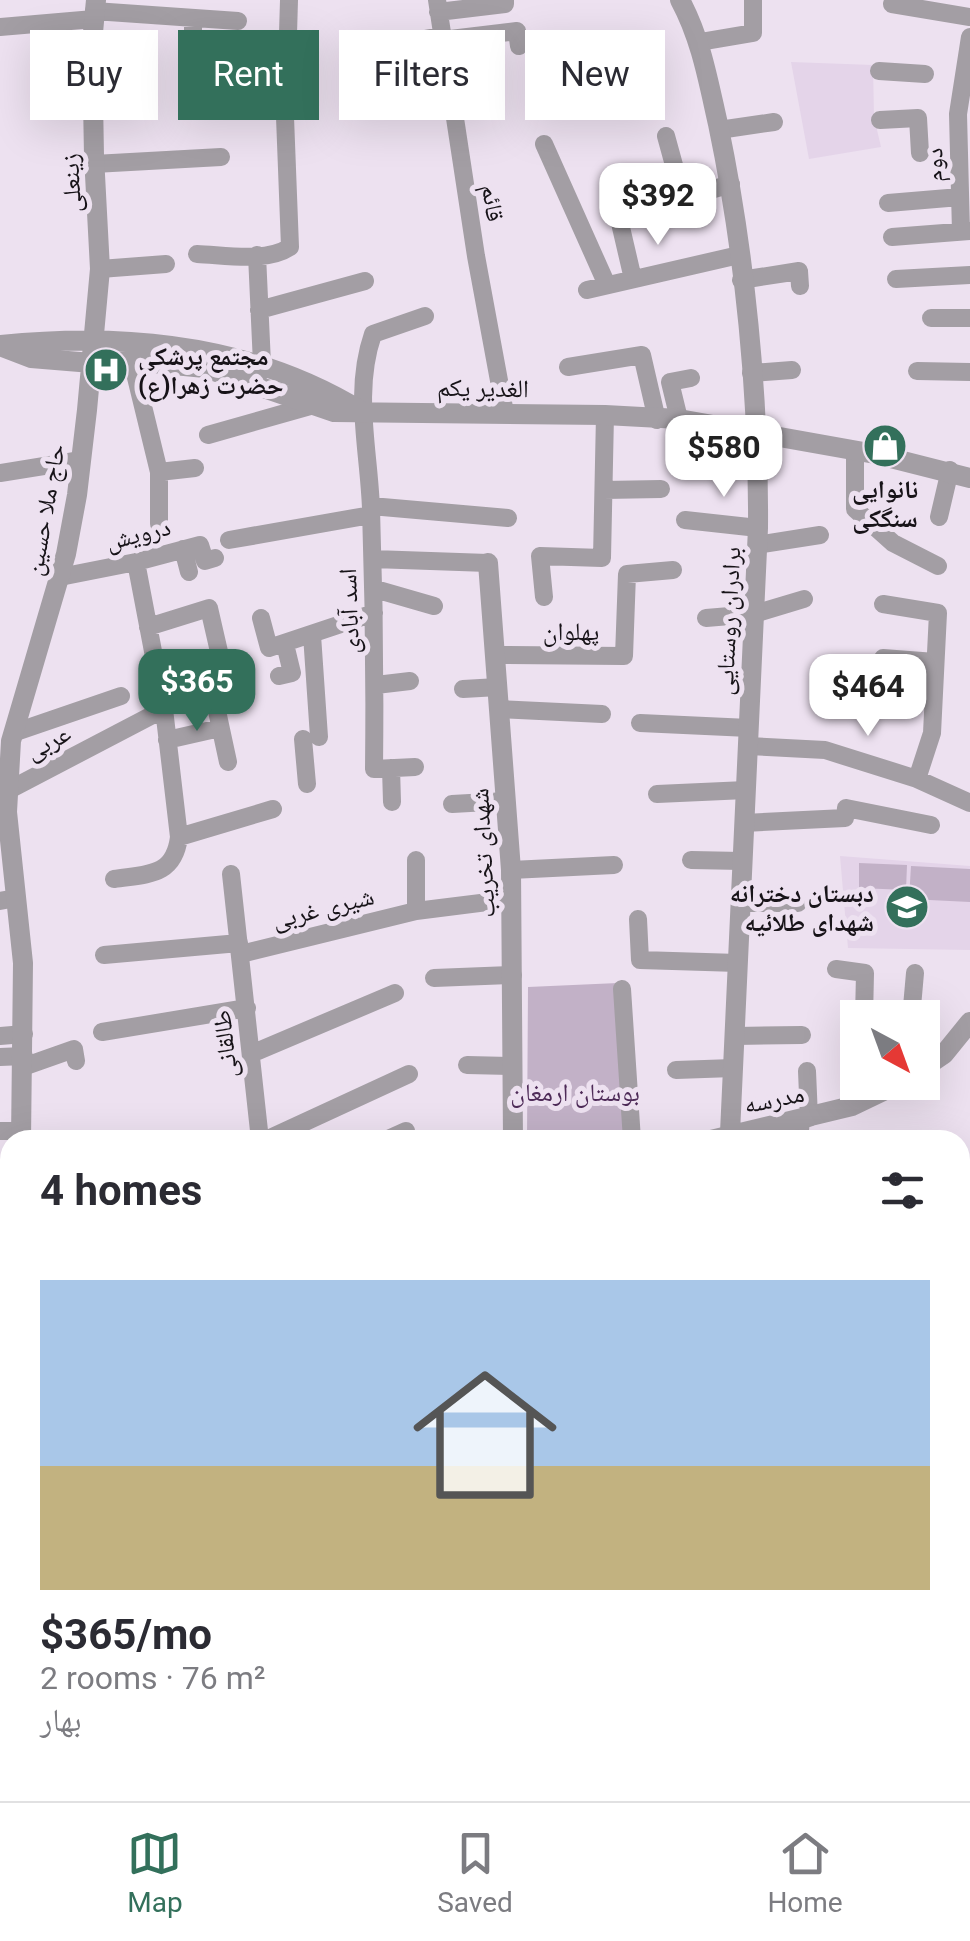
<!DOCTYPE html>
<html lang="en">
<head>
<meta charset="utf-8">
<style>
  body { margin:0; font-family:Roboto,"Noto Naskh Arabic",sans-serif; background:#f7f7f7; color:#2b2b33; height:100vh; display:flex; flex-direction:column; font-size:38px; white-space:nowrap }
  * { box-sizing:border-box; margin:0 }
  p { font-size:32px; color:#7c7c81 }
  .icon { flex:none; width:55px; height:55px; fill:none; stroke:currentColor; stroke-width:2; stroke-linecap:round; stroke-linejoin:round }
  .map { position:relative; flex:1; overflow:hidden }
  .drawer { position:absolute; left:0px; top:1130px; width:970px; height:672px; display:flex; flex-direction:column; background:#fff; border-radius:30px 30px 0 0; box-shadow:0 10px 40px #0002 }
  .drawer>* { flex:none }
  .guide { position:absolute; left:30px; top:30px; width:910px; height:90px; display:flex; gap:20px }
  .needle { width:65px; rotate:139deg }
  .controls { position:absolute; left:840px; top:1000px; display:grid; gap:20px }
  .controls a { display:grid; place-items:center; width:100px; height:100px; border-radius:0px; background:#fff; box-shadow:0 10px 40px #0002; font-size:50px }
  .price { position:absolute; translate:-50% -85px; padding:0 22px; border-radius:20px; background:#fff; color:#222; font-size:32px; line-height:65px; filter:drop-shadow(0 2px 5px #0008) }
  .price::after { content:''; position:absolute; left:50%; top:60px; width:30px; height:22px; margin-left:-15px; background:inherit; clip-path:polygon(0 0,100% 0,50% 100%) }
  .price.active { background:#33705b; color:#fff }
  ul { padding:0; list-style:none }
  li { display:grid; align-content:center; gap:20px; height:530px; padding:0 40px }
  li span { display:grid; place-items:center; height:310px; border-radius:0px; color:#555 }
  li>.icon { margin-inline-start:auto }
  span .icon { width:180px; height:180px; fill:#fffc; stroke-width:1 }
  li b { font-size:42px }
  h2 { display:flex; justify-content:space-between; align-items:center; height:120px; padding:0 40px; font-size:42px }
  .chip { padding:0 35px; border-radius:0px; background:#fff; box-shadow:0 10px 40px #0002; font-size:35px; line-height:90px }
  .chip.active { background:#33705b; color:#fff }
  .tabs { display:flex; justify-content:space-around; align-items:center; height:140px; border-top:2px solid #e1e1e2; background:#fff; font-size:28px; color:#7c7c81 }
  .tabs a { display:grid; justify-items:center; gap:5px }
  .tabs .active { color:#33705b }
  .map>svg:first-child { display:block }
  .built { fill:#e4d4e9 }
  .green { fill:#c2b1c7 }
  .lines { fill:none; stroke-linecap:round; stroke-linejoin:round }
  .minor { stroke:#a39ea4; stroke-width:18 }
  .tertiary { stroke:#a39ea4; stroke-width:20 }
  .secondary { stroke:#837c85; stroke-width:22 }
  .labels { text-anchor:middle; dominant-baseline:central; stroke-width:10; stroke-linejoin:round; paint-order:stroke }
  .street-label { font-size:25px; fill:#171318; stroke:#ede1f0 }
  .poi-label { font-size:25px; font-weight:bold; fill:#171318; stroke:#ede1f0; text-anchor:start }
  .park-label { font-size:25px; fill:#4e2b58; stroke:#ede1f0 }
</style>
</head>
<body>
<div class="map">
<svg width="970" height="1801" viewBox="0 0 970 1801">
  <rect width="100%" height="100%" fill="#ede1f0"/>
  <path class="built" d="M791,62L873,65L874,117L881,147L809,159Z
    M840,856L970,866V950L848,948Z"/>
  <path class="green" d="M859,863L907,865L906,890L859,888Z
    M911,866L970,869V902L909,899Z
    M618,983L625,1140H527L528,987Z"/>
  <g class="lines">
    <path class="minor" d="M437,0L476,256L505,413
      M892,4L970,17
      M94,11L238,21
      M438,12L505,4V0
      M193,20V75L242,72
      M0,27L94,19
      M288,34L289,0
      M442,40L517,31L519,46
      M413,41L441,36
      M700,42L753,33V0
      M879,71L925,74
      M880,120L918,118L920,153
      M719,130L774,122
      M666,136L683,198
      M544,144L607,285
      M94,164L221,157
      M610,180L633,279
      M683,198L731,184
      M888,203L960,197
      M665,214L684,209L683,198
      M961,232L958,114L970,37
      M892,237L970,231
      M197,254C225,255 266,263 290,247L285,117
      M257,255L262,364L257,379
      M100,269L166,264
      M896,279L970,275
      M741,280L799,271L800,286
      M587,290L739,255
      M259,310L365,281
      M931,318H970
      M132,361L159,472V524
      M568,367L642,355L657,420
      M917,371L970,372
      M751,373L792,370
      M679,419L670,382L691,378
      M208,435L310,406
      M855,451V509L893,543L938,566
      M159,472L195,468
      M0,473L81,460
      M604,490L661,489
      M371,506L508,518
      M939,517L950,470
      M685,520L758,528
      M229,540L371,515
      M757,545L820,535
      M183,549L189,572
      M373,559L488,563
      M60,577L136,562L200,545L205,561L215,558
      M375,589L434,606
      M544,597L540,556L602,558L605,415
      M883,604L938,613L932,733L917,779
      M261,618L269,648L374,613
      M706,618L754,614L804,599
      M148,627L209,608L220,656
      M312,635L319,737
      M495,655L624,656L627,574L673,570
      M883,658L935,662
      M279,676L292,673L285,644
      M376,685L410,681
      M463,689L498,687
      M214,697L228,762
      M499,709L602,714
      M640,723L749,728
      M13,733L121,696
      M303,739L307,784
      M167,740L220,728
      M748,746L825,750L917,779L970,803
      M415,767L374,769C375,682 374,596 371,509C369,450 353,392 373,334L425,316
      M391,768L392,802
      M9,790L164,709
      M657,794L746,790
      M452,804L506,801
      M744,823L845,818L846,808L931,825
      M179,837L273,809
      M691,860L742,861
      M511,870L614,865
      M231,874L260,1140
      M114,879C147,874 174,877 179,837L164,709L136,562
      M0,901L16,898
      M740,903H798
      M416,911V860
      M638,919L640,960L738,963
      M241,954L416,911L512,899
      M104,955L239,943
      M836,969L865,973L864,1018
      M434,978L513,975
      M622,989L632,1140
      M911,1018L915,973
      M102,1032L247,1008
      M0,1036L24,1034
      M736,1036L802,1035
      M251,1054L395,993
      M0,1057L24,1056
      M467,1065L512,1066
      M23,1067L74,1049L76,1061
      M676,1070L733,1068
      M807,1071L809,1118
      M0,1131H21
      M266,1140L409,1074
      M386,1140L406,1131
      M799,1140L801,1120
      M0,1436L10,1430
      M0,1708L10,1714
      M143,1792L158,1801
      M466,1792L480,1801
      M33,1801L38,1792
      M214,1801L219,1792
      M632,1801L637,1792"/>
    <path class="tertiary" d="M680,0C701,39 708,80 718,124C745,253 759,396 758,528L730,1133
      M1,345C125,332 252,344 361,411
      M0,346L31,358L92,363L132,361L205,368L334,412L605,415L679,419L875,454L970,478
      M488,563L511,870L513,1140
      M922,1069L944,1054L970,1022
      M21,1140L23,963L7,812L11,741L66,554L77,495L87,410L100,269L94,156L92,43L96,0
      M711,1140L852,1106L902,1082
      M353,1801L359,1792"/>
    <path class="secondary" d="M0,1261L10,1267
      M0,1283L10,1289
      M0,1566L10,1558
      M804,1792L817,1801
      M856,1792L871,1801"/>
  </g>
  <defs>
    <symbol id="hospital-disc" viewBox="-11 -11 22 22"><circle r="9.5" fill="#33705b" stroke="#ede1f0"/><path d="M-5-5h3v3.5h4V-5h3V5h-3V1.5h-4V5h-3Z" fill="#fff"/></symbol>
    <symbol id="shop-disc" viewBox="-11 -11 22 22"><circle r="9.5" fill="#33705b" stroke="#ede1f0"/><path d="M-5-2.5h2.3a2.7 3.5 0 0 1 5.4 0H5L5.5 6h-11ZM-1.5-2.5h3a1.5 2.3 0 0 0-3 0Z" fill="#fff"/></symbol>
    <symbol id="school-disc" viewBox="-11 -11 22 22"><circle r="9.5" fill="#33705b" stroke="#ede1f0"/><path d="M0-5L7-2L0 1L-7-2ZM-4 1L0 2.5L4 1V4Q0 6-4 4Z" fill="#fff"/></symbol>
  </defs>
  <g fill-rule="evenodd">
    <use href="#hospital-disc" x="81" y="345" width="50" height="50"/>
    <use href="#shop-disc" x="860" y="421" width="50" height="50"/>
    <use href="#school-disc" x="882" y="882" width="50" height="50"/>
  </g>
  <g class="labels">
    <g class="street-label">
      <text transform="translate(934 165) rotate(-91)">دوم</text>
      <text transform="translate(71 183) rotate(-93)">زینعلی</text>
      <text transform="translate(493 203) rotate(81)">قائم</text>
      <text transform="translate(483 388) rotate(1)">الغدیر یکم</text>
      <text transform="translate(45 510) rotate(-80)">حاج ملا حسین</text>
      <text transform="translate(138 534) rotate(-14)">درویش</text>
      <text transform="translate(349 611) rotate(-92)">اسد آبادی</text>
      <text transform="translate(728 621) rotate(-87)">برادران روستایی</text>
      <text x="571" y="631">پهلوان</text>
      <text transform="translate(48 742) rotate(-28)">عربی</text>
      <text transform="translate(483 853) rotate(-93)">شهدای تخریب</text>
      <text transform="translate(323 908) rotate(-14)">شیری غربی</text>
      <text transform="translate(225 1044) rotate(-96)">طالقانی</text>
      <text transform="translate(774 1099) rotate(-12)">مدرسه</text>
    </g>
    <g class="poi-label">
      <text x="138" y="356">مجتمع پرشکی<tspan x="138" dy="29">حضرت زهرا(ع)</tspan></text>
      <text x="885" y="489" text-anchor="middle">نانوایی<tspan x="885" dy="29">سنگکی</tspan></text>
      <text x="874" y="893" text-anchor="end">دبستان دخترانه<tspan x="874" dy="29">شهدای طلائیه</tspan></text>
    </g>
    <g class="park-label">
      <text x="575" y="1092">بوستان ارمغان</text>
    </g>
  </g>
</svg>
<div class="controls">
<a><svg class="needle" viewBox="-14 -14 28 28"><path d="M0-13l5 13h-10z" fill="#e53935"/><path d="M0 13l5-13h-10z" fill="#7c7c81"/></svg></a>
</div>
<b class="price" style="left:658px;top:248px">$392</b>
<b class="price" style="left:724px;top:500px">$580</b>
<b class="price active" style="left:197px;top:734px">$365</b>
<b class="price" style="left:868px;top:739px">$464</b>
<div class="guide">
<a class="chip">Buy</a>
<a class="chip active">Rent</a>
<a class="chip">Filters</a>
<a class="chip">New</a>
</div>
<section class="drawer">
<h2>4 homes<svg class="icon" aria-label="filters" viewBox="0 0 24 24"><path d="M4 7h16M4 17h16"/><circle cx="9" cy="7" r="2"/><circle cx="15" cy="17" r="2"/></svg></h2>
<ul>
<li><span style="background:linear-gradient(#a9c7e8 60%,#c2b280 0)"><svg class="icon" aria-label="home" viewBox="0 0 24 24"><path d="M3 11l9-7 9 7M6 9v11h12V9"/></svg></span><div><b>$365/mo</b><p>2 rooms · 76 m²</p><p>بهار</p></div></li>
</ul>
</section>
</div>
<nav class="tabs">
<a class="active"><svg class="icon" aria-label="map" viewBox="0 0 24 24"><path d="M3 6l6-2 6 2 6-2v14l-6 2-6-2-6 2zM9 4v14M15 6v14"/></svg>Map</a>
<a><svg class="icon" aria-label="saved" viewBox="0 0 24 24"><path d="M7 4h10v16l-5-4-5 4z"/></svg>Saved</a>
<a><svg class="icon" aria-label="home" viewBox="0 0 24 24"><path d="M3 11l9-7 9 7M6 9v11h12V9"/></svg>Home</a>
</nav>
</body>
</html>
